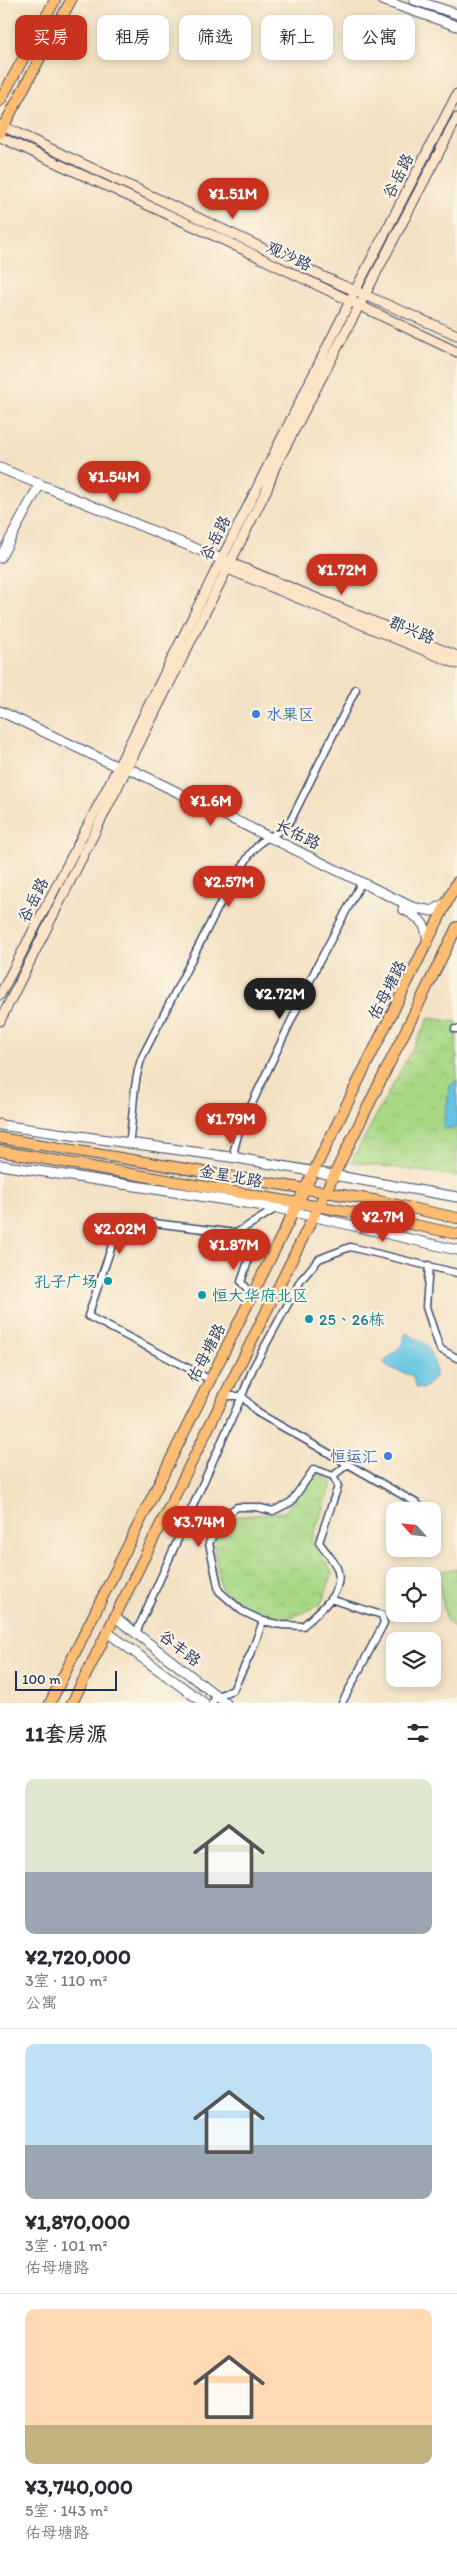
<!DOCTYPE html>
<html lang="zh">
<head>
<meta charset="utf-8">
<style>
  body { margin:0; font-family:Itim,"LXGW WenKai TC",sans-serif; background:#f2f2f3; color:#2b2b33; height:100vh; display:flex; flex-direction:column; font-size:19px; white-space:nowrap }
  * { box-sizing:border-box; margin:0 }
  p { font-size:16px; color:#7c7c81 }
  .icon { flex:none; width:28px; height:28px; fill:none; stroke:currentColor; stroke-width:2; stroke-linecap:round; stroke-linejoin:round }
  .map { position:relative; height:1703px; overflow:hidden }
  .details { display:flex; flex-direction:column; background:#fff; flex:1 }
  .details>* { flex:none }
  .guide { position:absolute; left:15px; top:15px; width:428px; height:45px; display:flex; gap:10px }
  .needle { width:32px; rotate:297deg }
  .controls { position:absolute; left:386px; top:1502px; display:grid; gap:10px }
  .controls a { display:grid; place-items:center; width:55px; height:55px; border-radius:10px; background:#fff; box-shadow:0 2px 8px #0003; font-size:25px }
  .scale { position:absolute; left:15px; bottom:12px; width:102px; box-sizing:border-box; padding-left:5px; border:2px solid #1b2f5e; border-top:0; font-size:14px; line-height:18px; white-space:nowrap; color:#1b2f5e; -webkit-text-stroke:4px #fcf5e5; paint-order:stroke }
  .price { position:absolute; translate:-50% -42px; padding:0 11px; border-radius:18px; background:#c8321e; color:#fff; font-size:16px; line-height:32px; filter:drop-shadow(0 1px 2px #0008) }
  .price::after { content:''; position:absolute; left:50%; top:30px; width:15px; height:11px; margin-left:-8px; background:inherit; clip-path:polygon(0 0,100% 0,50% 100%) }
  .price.current { background:#222; color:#fff }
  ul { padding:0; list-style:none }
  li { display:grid; align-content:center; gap:10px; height:265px; padding:0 25px }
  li+li { border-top:1px solid #e1e1e2 }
  li span { display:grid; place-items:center; height:155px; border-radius:10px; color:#555 }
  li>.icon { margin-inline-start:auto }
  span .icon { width:90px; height:90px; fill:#fffc; stroke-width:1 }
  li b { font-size:21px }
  h2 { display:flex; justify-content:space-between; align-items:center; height:60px; padding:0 25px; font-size:21px }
  .tag { padding:0 18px; border-radius:10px; background:#fff; box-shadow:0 2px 8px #0003; font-size:18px; line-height:45px }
  .tag.current { background:#c8321e; color:#fff }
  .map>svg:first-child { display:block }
  .park { fill:url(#park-crowns); stroke:#628472 }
  .water { fill:#64c5e2; stroke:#407aa0 }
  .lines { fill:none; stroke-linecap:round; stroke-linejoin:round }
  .minor-casing { stroke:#3b4a6d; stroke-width:9 }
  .tertiary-casing { stroke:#3b4a6d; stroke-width:11 }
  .secondary-casing { stroke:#3b4a6d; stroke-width:11 }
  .primary-casing { stroke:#3b4a6d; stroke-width:12 }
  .minor { stroke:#fff; stroke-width:6 }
  .tertiary { stroke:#fff; stroke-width:9 }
  .secondary { stroke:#fee4c6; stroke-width:9 }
  .primary { stroke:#fdbc70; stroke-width:10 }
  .shop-dot { fill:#3f7fe0; stroke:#fcf5e5; stroke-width:2 }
  .culture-dot { fill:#0f9aa8; stroke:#fcf5e5; stroke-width:2 }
  .labels { text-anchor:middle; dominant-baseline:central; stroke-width:4.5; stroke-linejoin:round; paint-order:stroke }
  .street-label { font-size:16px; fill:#1b2f5e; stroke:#fcf5e5 }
  .shop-label { font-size:16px; fill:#366cbe; stroke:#fcf5e5; text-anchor:start }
  .culture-label { font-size:16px; fill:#0d838f; stroke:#fcf5e5; text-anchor:start }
</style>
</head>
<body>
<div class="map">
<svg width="457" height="1703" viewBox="0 0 457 1703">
  <defs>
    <pattern id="park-crowns" width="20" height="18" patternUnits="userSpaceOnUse" patternTransform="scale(1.25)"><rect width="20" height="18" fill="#a8d886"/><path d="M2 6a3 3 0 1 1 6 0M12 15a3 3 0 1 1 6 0" fill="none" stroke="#90ba76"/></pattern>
  </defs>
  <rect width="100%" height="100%" fill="#fcf5e5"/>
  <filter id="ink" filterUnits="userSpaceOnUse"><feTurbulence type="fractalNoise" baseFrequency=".02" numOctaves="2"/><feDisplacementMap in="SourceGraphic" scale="10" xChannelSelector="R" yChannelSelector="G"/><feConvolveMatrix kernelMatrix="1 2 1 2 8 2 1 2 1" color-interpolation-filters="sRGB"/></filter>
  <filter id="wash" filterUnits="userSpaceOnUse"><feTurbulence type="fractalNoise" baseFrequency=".0096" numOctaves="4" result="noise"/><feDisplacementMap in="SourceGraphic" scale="20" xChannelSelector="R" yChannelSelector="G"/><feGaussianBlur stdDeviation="1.12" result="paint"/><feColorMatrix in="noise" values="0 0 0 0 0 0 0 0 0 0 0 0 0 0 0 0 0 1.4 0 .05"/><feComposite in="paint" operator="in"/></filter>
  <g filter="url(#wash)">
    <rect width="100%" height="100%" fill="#f3e1c3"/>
    <path class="park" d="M429,1018L457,1022V1176L351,1162Z
      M319,1474L333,1482L311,1542L333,1573L321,1604L290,1618L264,1616L240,1604L221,1588L213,1544L222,1518L285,1512L308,1480Z
      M457,1568V1631L446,1620L437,1572Z"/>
    <path class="water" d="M457,1080V1127L443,1129L450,1086Z
      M406,1333L427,1345L435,1364V1378L423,1389L416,1388L413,1376L387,1367L384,1362L401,1346Z"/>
  </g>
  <g filter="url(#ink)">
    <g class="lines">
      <defs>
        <path id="minor" d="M455,1029H457
          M129,1144C134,1115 132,1085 142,1057L220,904L250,854L261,842L281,830L291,820L356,689
          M237,1158L234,1150L239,1131L318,964L359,887
          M236,1233L251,1253L241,1282L251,1295
          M429,1265L426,1307L440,1349L457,1358
          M209,1379L88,1316L121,1219L236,1233L277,1208
          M333,1476L348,1464
          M418,1504L258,1413L242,1396L253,1368L301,1280L319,1259L350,1247L457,1273
          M330,1599L382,1615L384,1623L342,1703
          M136,1633L242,1396H224
          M212,1703L217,1696L233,1690L252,1651L263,1621L242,1611L219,1591L209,1543L222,1518L237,1507H256L273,1511L291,1502L314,1469L333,1476L338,1486L319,1542C324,1550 333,1559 337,1568C346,1592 318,1612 303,1626L282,1625L263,1621"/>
        <path id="tertiary" d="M382,0L457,26
          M414,0L457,14
          M0,468L221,559
          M0,558L40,484
          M0,711L118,767H126L412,907L432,911L446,903
          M403,909C417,916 429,925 427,942
          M0,1125L237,1158L457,1197
          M0,1165L277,1208L457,1250
          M115,1617L226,1703
          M107,1632L204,1703"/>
        <path id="secondary" d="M0,125L337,283L457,335
          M0,137L219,238L457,352
          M226,561L457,656
          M223,567L457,664
          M0,995L118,767L356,289L457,94
          M0,1021L227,569L267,489L275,467L457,118
          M0,1124L1,1125"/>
        <path id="primary" d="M0,101L55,0
          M0,133L71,0
          M0,1138L379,1201L457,1218
          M0,1151L373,1216L457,1234
          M50,1703L457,882
          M72,1703L457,927"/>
      </defs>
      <use href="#minor" class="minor-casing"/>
      <use href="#tertiary" class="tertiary-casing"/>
      <use href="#secondary" class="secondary-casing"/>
      <use href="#primary" class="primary-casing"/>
      <use href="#minor" class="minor"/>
      <use href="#tertiary" class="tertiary"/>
      <use href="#secondary" class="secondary"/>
      <use href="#primary" class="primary"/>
    </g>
  </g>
  <g class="shop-dot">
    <circle cx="256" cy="714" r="5"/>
    <circle cx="388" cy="1456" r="5"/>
  </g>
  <g class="culture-dot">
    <circle cx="108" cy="1281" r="5"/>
    <circle cx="202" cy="1295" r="5"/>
    <circle cx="309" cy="1319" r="5"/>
  </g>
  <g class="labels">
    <g class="street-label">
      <text transform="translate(398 176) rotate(-63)">谷岳路</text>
      <text transform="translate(289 256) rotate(25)">观沙路</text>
      <text transform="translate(215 538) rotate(-63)">谷岳路</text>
      <text transform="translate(412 630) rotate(22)">郡兴路</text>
      <text transform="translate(298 834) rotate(26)">长佑路</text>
      <text transform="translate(33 900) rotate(-63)">谷岳路</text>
      <text transform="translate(387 990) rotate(-63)">佑母塘路</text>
      <text transform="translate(231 1176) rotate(10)">金星北路</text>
      <text transform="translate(206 1353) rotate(-63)">佑母塘路</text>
      <text transform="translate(180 1648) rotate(38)">谷丰路</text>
    </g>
    <g class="shop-label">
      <text x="266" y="714">水果区</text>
      <text x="378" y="1456" text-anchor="end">恒运汇</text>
    </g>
    <g class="culture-label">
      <text x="98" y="1281" text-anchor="end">孔子广场</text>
      <text x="212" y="1295">恒大华府北区</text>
      <text x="319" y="1319">25、26栋</text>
    </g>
  </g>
</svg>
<div class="controls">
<a><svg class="needle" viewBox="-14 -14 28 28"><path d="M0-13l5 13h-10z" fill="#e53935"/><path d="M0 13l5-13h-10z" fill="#7c7c81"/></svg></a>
<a><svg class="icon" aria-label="locate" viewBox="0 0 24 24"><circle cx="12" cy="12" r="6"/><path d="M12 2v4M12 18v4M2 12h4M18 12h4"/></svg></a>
<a><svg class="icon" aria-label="layers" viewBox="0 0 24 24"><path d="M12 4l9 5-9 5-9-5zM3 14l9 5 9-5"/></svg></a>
</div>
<div class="scale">100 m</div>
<b class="price" style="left:233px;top:220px">¥1.51M</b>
<b class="price" style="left:114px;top:503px">¥1.54M</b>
<b class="price" style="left:342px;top:596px">¥1.72M</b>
<b class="price" style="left:211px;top:827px">¥1.6M</b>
<b class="price" style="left:229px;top:908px">¥2.57M</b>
<b class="price current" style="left:280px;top:1020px">¥2.72M</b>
<b class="price" style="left:231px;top:1145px">¥1.79M</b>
<b class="price" style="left:383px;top:1243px">¥2.7M</b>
<b class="price" style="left:120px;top:1255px">¥2.02M</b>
<b class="price" style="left:234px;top:1271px">¥1.87M</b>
<b class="price" style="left:199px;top:1548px">¥3.74M</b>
<div class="guide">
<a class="tag current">买房</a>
<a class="tag">租房</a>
<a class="tag">筛选</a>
<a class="tag">新上</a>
<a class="tag">公寓</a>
</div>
</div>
<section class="details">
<h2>11套房源<svg class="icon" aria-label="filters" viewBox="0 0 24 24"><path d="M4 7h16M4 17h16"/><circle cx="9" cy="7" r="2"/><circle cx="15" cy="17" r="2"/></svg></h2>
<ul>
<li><span style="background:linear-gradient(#dfe7d0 60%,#9aa5b1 0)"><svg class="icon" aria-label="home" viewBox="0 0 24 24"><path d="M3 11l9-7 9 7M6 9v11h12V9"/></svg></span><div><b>¥2,720,000</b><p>3室 · 110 m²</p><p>公寓</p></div></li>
<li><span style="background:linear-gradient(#bfe0f5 65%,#9aa5b1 0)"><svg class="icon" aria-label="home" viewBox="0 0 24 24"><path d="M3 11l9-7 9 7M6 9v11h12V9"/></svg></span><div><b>¥1,870,000</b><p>3室 · 101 m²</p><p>佑母塘路</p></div></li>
<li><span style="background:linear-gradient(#ffd9b3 75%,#c2b280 0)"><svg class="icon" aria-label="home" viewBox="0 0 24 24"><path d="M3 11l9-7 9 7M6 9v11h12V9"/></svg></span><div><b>¥3,740,000</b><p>5室 · 143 m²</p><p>佑母塘路</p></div></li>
</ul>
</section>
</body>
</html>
